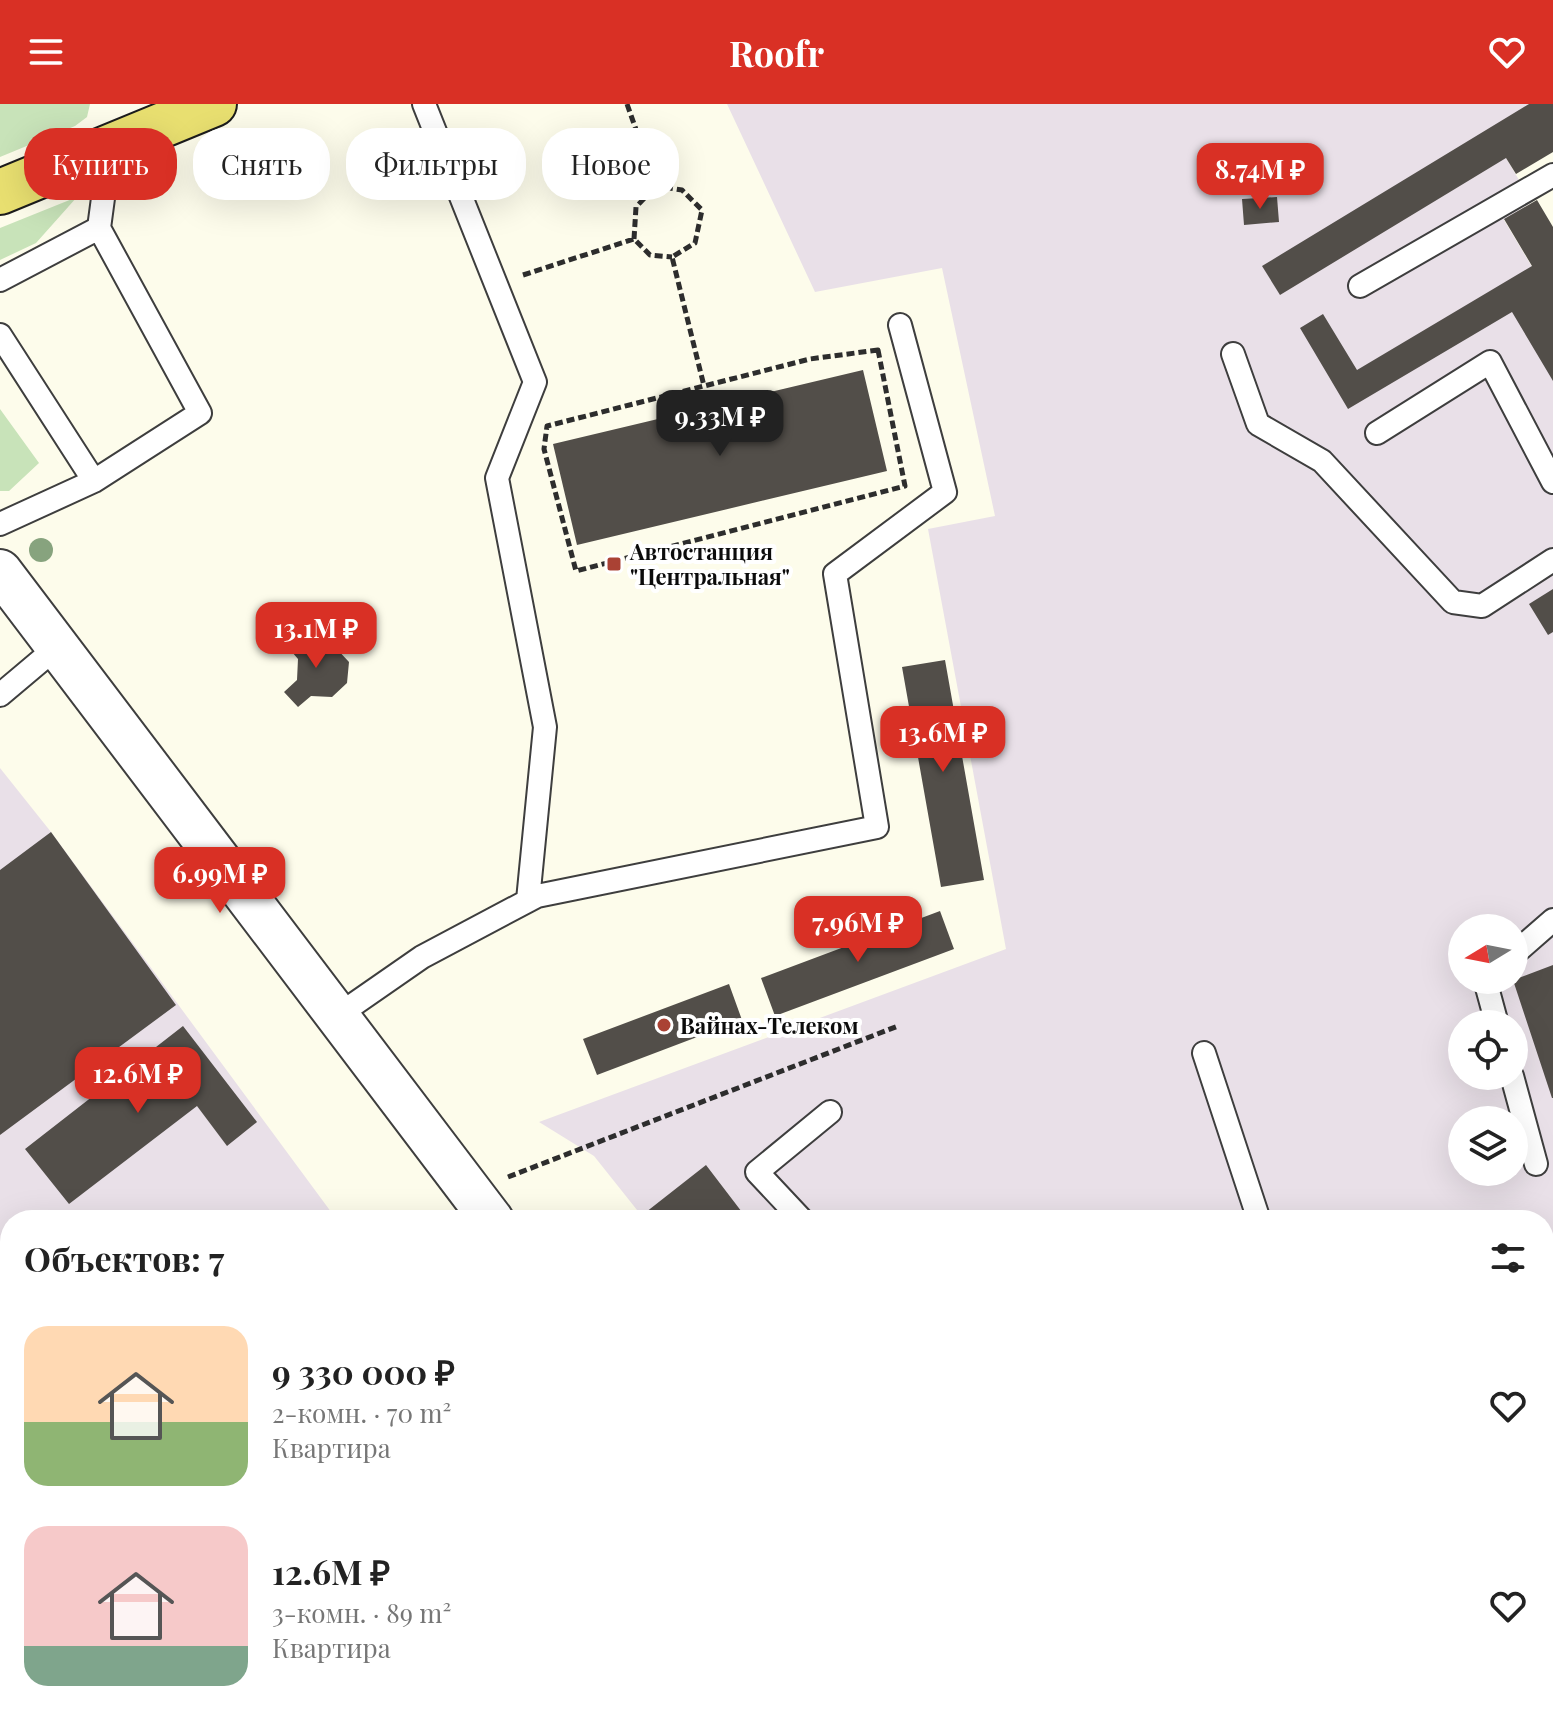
<!DOCTYPE html>
<html lang="ru">
<head>
<meta charset="utf-8">
<style>
  body { margin:0; font-family:"Playfair Display",serif; background:#f2f2f2; color:#222; height:100vh; display:flex; flex-direction:column; font-size:30px; white-space:nowrap }
  * { box-sizing:border-box; margin:0 }
  p { font-size:26px; color:#767676 }
  .icon { flex:none; width:44px; height:44px; fill:none; stroke:currentColor; stroke-width:2; stroke-linecap:round; stroke-linejoin:round }
  .map { position:relative; flex:1; overflow:hidden }
  .sheet { position:absolute; left:0px; top:1106px; width:1554px; height:512px; display:flex; flex-direction:column; background:#fff; border-radius:32px 32px 0 0; box-shadow:0 8px 32px #0002 }
  .sheet>* { flex:none }
  .banner { position:absolute; left:24px; top:24px; width:800px; height:72px; display:flex; gap:16px }
  .needle { width:52px; rotate:260deg }
  .tools { position:absolute; left:1448px; top:810px; display:grid; gap:16px }
  .tools a { display:grid; place-items:center; width:80px; height:80px; border-radius:50%; background:#fff; box-shadow:0 8px 32px #0002; font-size:40px }
  .price { position:absolute; translate:-50% -68px; padding:0 18px; border-radius:16px; background:#d93025; color:#fff; font-size:26px; line-height:52px; filter:drop-shadow(0 2px 4px #0008) }
  .price::after { content:''; position:absolute; left:50%; top:48px; width:24px; height:18px; margin-left:-12px; background:inherit; clip-path:polygon(0 0,100% 0,50% 100%) }
  .price.current { background:#222; color:#fff }
  ul { padding:0; list-style:none }
  li { display:flex; align-items:center; gap:24px; height:200px; padding:0 24px }
  li span { display:grid; place-items:center; flex:none; width:224px; height:160px; border-radius:24px; color:#555 }
  li>.icon { margin-inline-start:auto }
  span .icon { width:96px; height:96px; fill:#fffc; stroke-width:1 }
  li b { font-size:34px }
  h2 { display:flex; justify-content:space-between; align-items:center; height:96px; padding:0 24px; font-size:34px }
  .chip { padding:0 28px; border-radius:32px; background:#fff; box-shadow:0 8px 32px #0002; font-size:28px; line-height:72px }
  .chip.current { background:#d93025; color:#fff }
  header { display:flex; justify-content:space-between; align-items:center; height:104px; padding:0 24px; background:#d93025; color:#fff; font-size:36px; font-weight:700 }
  .map>svg:first-child { display:block }
  .industrial { fill:#e9e0e8; fill-rule:evenodd }
  .green { fill:#c8e3b9 }
  .building { fill:#524e49 }
  .lines { fill:none; stroke-linecap:round; stroke-linejoin:round }
  .service-casing { stroke:#3e3e3e; stroke-width:26 }
  .minor-casing { stroke:#3e3e3e; stroke-width:46 }
  .primary-casing { stroke:#1c1c1c; stroke-width:48 }
  .path { stroke:#2d2d2d; stroke-width:5; stroke-dasharray:8 4; stroke-linecap:butt }
  .service { stroke:#fff; stroke-width:22 }
  .minor { stroke:#fff; stroke-width:42 }
  .primary { stroke:#e8df70; stroke-width:44 }
  .tree { fill:#87a37e }
  .poi-dot { fill:#aa4234; stroke:#fff; stroke-width:3 }
  .labels { text-anchor:middle; dominant-baseline:central; stroke-width:8; stroke-linejoin:round; paint-order:stroke }
  .poi-label { font-size:22px; font-weight:bold; fill:#0b0b0b; stroke:#fff; text-anchor:start }
</style>
</head>
<body>
<header><svg class="icon" aria-label="menu" viewBox="0 0 24 24"><path d="M4 6h16M4 12h16M4 18h16"/></svg>Roofr<svg class="icon" aria-label="heart" viewBox="0 0 24 24"><path d="M12 20l-8-8c-3-5 5-10 8-4 3-6 11-1 8 4z"/></svg></header>
<div class="map">
<svg width="1553" height="1618" viewBox="0 0 1553 1618">
  <rect width="100%" height="100%" fill="#fdfceb"/>
  <path class="industrial" d="M727,0H1529L1506,54L1532,98L1504,116L1553,198V1618H970L962,1608H1544V1116H645L594,1052L539,1018L1006,845L928,425L995,412L942,164L815,188ZM1462,824H1514V876H1462ZM1462,920H1514V972H1462ZM1462,1016H1514V1068H1462Z
    M0,664L51,728L337,1116H10V1608H702L710,1618H0Z"/>
  <path class="green" d="M0,0H90L87,13L75,22L0,53Z
    M77,93L36,139L0,156V124Z
    M0,305L39,359L9,387H0Z"/>
  <path class="building" d="M1529,0H1553V48L1516,70L1506,54L1280,191L1262,162Z
    M1277,93L1279,118L1244,121L1242,95Z
    M1537,96L1553,123V277L1512,208L1348,305L1300,224L1323,210L1357,266L1532,162L1504,115Z
    M863,266L887,367L577,441L553,340Z
    M1553,485V528L1548,531L1529,500Z
    M302,527L315,541L335,543L349,558L347,579L332,593L311,592L298,603L284,588L297,576L298,555L286,541Z
    M945,556L984,776L941,783L902,563Z
    M51,728L176,901L0,1031V766Z
    M940,807L954,845L775,912L761,874Z
    M1553,861V994H1552L1513,876Z
    M729,880L742,916L597,971L583,935Z
    M183,922L257,1018L227,1042L197,1002L69,1100L25,1045Z
    M706,1061L748,1116H645L641,1112Z
    M1553,1448V1618H1090L1116,1608H1544V1451Z"/>
  <g class="lines">
    <defs>
      <path id="service" d="M424,0L535,278L497,374L545,623L528,796
        M0,176L99,124L110,42
        M1360,182L1553,71
        M0,231L94,377L0,420
        M1233,250L1258,320L1322,357L1453,498L1482,502L1553,456
        M1377,329L1490,258L1553,378
        M94,377L200,309L99,124
        M0,591L57,543
        M1514,850L1553,816
        M1485,876L1497,920
        M337,912L422,853L537,792L877,723L835,470L945,388L900,221
        M1204,949L1259,1116
        M1512,972L1536,1060
        M802,1116L757,1068L830,1008
        M1544,1304L1553,1300
        M534,1608L549,1618
        M425,1618L433,1608"/>
      <path id="minor" d="M0,467L492,1116
        M864,1608L872,1618"/>
      <path id="primary" d="M0,88L214,0"/>
    </defs>
    <use href="#service" class="service-casing"/>
    <use href="#minor" class="minor-casing"/>
    <use href="#primary" class="primary-casing"/>
    <path class="path" d="M627,0L656,82L682,86L702,106L695,139L672,153L704,282
      M634,135L636,103L656,82
      M523,171L634,135L650,151L672,153
      M878,246L905,382L576,467L544,345L547,322L810,255Z
      M508,1073L898,922"/>
    <use href="#service" class="service"/>
    <use href="#minor" class="minor"/>
    <use href="#primary" class="primary"/>
  </g>
  <circle class="tree" cx="41" cy="446" r="12"/>
  <g class="poi-dot">
    <rect x="606" y="452" width="16" height="16" rx="4"/>
    <circle cx="664" cy="921" r="8"/>
  </g>
  <g class="labels">
    <g class="poi-label">
      <text x="630" y="447">Автостанция<tspan x="630" dy="25">"Центральная"</tspan></text>
      <text x="680" y="921">Вайнах-Телеком</text>
    </g>
  </g>
</svg>
<div class="tools">
<a><svg class="needle" viewBox="-14 -14 28 28"><path d="M0-13l5 13h-10z" fill="#e53935"/><path d="M0 13l5-13h-10z" fill="#767676"/></svg></a>
<a><svg class="icon" aria-label="locate" viewBox="0 0 24 24"><circle cx="12" cy="12" r="6"/><path d="M12 2v4M12 18v4M2 12h4M18 12h4"/></svg></a>
<a><svg class="icon" aria-label="layers" viewBox="0 0 24 24"><path d="M12 4l9 5-9 5-9-5zM3 14l9 5 9-5"/></svg></a>
</div>
<b class="price" style="left:1260px;top:107px">8.74M ₽</b>
<b class="price current" style="left:720px;top:354px">9.33M ₽</b>
<b class="price" style="left:316px;top:566px">13.1M ₽</b>
<b class="price" style="left:943px;top:670px">13.6M ₽</b>
<b class="price" style="left:220px;top:811px">6.99M ₽</b>
<b class="price" style="left:858px;top:860px">7.96M ₽</b>
<b class="price" style="left:138px;top:1011px">12.6M ₽</b>
<div class="banner">
<a class="chip current">Купить</a>
<a class="chip">Снять</a>
<a class="chip">Фильтры</a>
<a class="chip">Новое</a>
</div>
<section class="sheet">
<h2>Объектов: 7<svg class="icon" aria-label="filters" viewBox="0 0 24 24"><path d="M4 7h16M4 17h16"/><circle cx="9" cy="7" r="2"/><circle cx="15" cy="17" r="2"/></svg></h2>
<ul>
<li><span style="background:linear-gradient(#ffd9b3 60%,#8fb573 0)"><svg class="icon" aria-label="home" viewBox="0 0 24 24"><path d="M3 11l9-7 9 7M6 9v11h12V9"/></svg></span><div><b>9 330 000 ₽</b><p>2-комн. · 70 m²</p><p>Квартира</p></div><svg class="icon" aria-label="heart" viewBox="0 0 24 24"><path d="M12 20l-8-8c-3-5 5-10 8-4 3-6 11-1 8 4z"/></svg></li>
<li><span style="background:linear-gradient(#f6c9c9 75%,#7fa58c 0)"><svg class="icon" aria-label="home" viewBox="0 0 24 24"><path d="M3 11l9-7 9 7M6 9v11h12V9"/></svg></span><div><b>12.6M ₽</b><p>3-комн. · 89 m²</p><p>Квартира</p></div><svg class="icon" aria-label="heart" viewBox="0 0 24 24"><path d="M12 20l-8-8c-3-5 5-10 8-4 3-6 11-1 8 4z"/></svg></li>
</ul>
</section>
</div>
</body>
</html>
